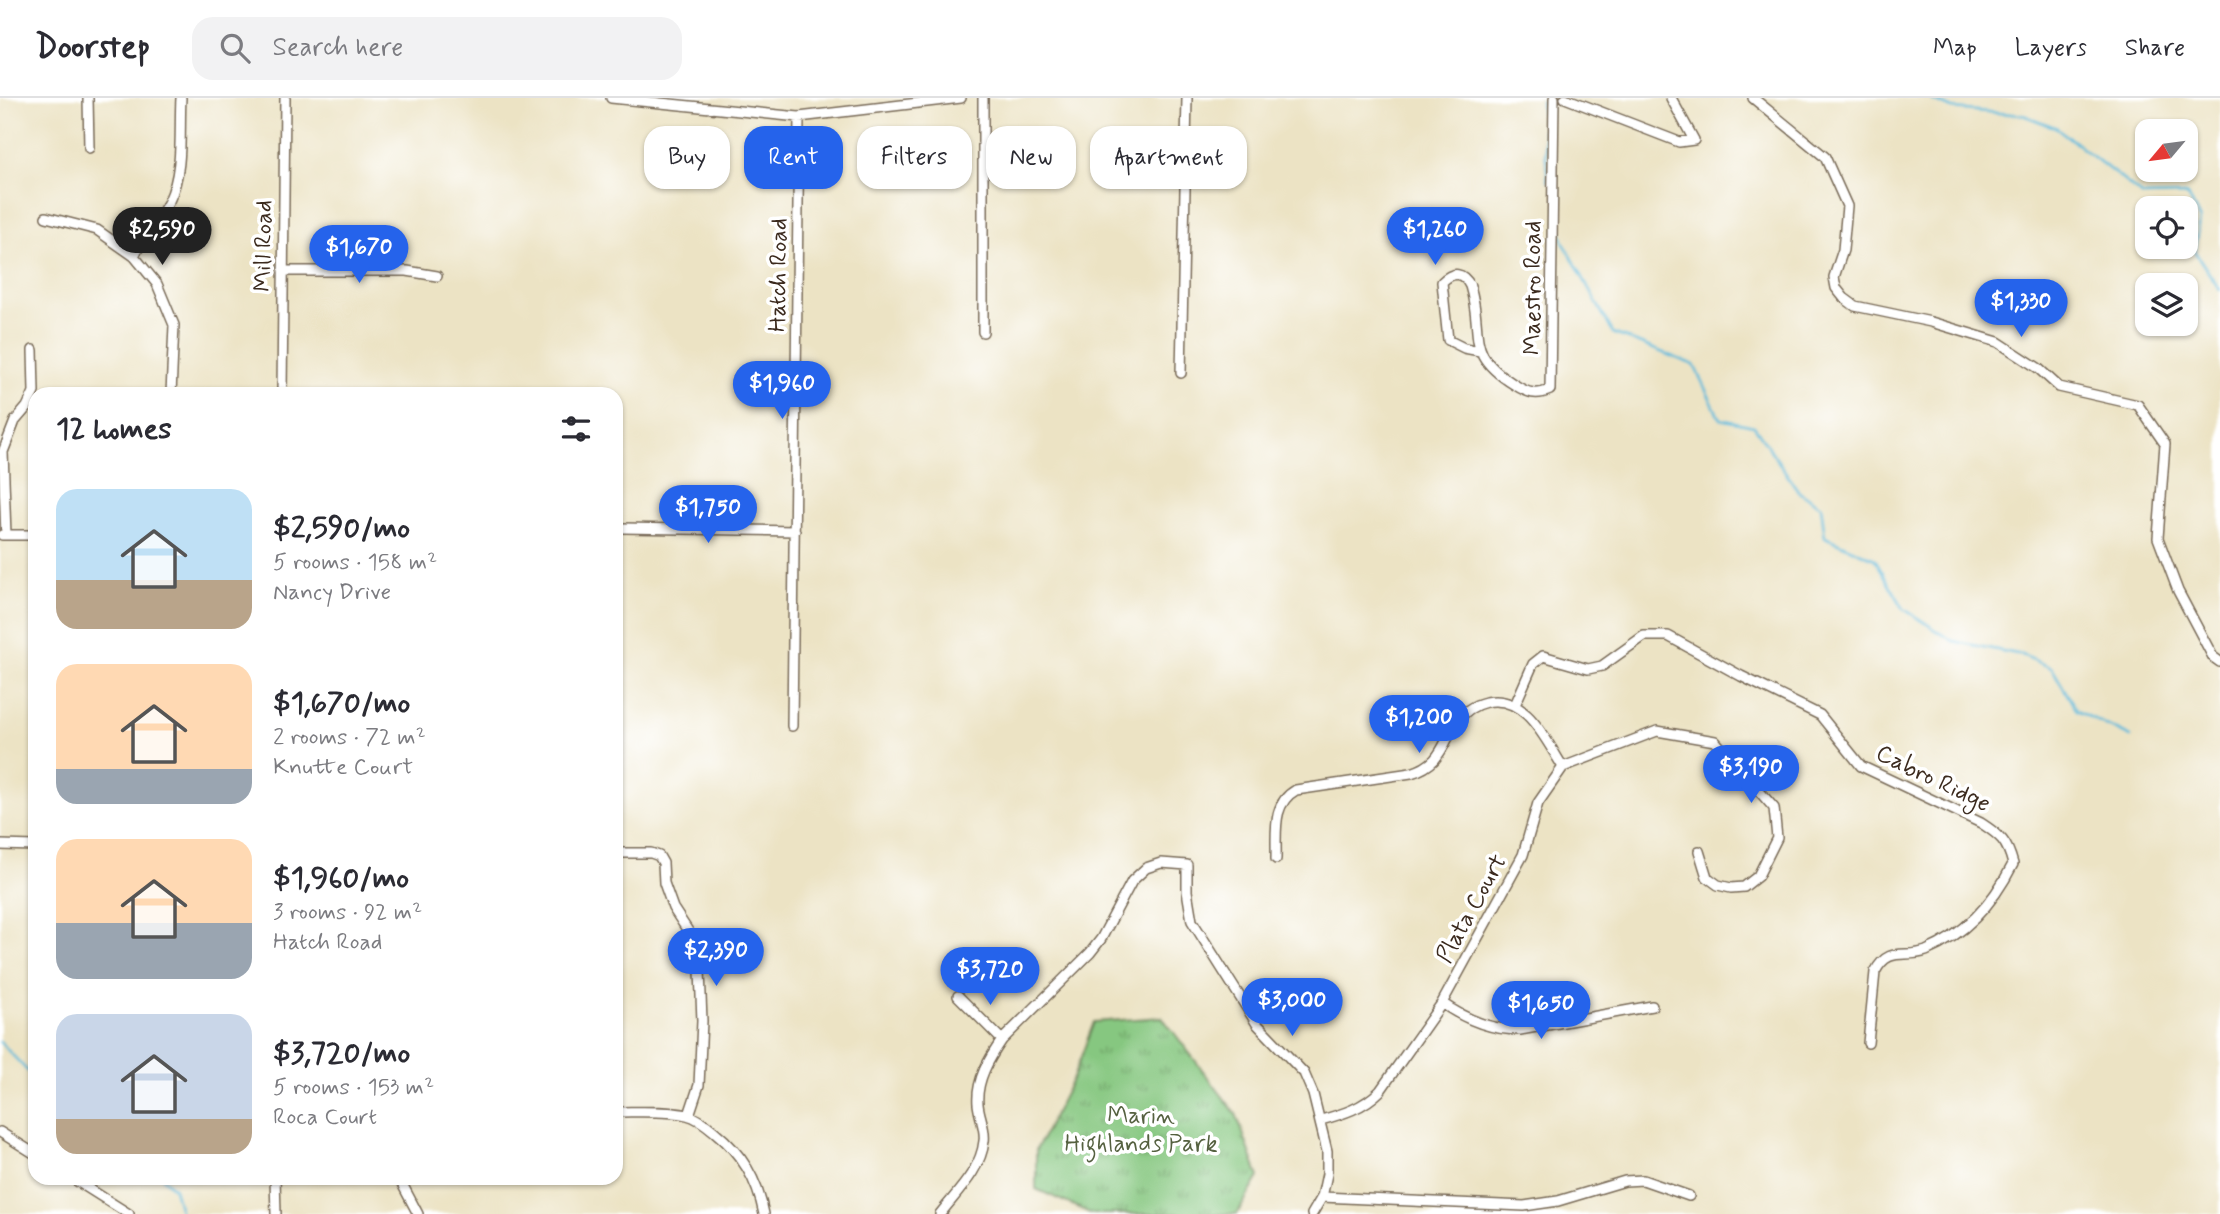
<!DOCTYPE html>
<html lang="en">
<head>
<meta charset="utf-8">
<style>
  body { margin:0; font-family:Mynerve,sans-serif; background:#f2f2f3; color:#2b2b33; height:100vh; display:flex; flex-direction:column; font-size:26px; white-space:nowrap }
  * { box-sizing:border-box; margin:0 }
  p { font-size:23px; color:#7c7c81 }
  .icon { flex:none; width:38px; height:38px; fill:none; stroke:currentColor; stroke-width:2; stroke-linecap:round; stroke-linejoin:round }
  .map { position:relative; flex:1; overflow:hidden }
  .drawer { position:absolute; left:28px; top:289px; width:595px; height:798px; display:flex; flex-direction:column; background:#fff; border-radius:21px; box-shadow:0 2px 5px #0004 }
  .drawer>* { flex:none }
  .banner { position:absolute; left:644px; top:28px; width:665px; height:63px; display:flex; gap:14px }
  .needle { width:46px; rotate:241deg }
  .fabs { position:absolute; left:2135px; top:21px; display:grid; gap:14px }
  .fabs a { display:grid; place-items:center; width:63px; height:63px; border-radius:14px; background:#fff; box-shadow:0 2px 5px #0004; font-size:35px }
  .price { position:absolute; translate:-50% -60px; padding:0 16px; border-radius:24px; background:#2563eb; color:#fff; font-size:23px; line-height:46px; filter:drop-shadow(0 2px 4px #0008) }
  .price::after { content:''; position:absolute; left:50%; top:42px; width:21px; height:16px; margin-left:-10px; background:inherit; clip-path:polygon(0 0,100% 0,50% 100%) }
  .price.on { background:#222; color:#fff }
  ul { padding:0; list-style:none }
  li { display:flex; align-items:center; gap:21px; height:175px; padding:0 28px }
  li span { display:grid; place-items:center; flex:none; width:196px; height:140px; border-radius:21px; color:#555 }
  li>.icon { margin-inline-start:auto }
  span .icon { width:84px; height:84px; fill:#fffc; stroke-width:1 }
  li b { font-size:30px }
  h2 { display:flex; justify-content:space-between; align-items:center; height:84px; padding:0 28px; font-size:30px }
  .chip { padding:0 24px; border-radius:21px; background:#fff; box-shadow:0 2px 5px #0004; font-size:24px; line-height:63px }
  .chip.on { background:#2563eb; color:#fff }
  header { display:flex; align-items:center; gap:42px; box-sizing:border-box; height:98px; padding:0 35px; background:#fff; border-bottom:2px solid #e1e1e2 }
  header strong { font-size:33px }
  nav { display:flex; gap:38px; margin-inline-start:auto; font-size:24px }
  .search { width:490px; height:63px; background:#f2f2f3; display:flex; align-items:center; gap:18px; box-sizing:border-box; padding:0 24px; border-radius:21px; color:#7c7c81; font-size:26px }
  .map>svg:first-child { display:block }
  .park { fill:url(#park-tufts); stroke:#60784f; stroke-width:2 }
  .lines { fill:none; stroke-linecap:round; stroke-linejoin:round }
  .stream { stroke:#5dbadb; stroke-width:2.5 }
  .minor-casing { stroke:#796b58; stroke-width:12 }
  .minor { stroke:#fff; stroke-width:9 }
  .labels { text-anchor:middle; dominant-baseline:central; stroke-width:7; stroke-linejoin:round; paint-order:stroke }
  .street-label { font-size:24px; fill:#3b2a1e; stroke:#fff }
  .park-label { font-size:24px; fill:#556140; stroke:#fff }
</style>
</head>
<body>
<header>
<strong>Doorstep</strong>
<div class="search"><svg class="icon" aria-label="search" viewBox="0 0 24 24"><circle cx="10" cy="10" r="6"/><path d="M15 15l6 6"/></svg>Search here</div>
<nav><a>Map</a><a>Layers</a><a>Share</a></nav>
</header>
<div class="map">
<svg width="2220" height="1116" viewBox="0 0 2220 1116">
  <defs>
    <pattern id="park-tufts" width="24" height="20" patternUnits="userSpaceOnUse" patternTransform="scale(1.75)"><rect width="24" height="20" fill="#86c780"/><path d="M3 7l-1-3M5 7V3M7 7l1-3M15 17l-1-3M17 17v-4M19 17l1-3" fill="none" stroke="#6fa268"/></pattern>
  </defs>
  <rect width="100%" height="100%" fill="#fff"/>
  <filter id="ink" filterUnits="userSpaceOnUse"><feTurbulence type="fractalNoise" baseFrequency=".0143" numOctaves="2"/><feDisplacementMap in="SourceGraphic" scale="14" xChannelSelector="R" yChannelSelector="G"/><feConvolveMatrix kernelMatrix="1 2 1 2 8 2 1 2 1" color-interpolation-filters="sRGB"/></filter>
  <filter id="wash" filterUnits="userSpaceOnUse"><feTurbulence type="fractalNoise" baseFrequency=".00686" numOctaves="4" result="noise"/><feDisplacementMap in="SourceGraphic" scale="28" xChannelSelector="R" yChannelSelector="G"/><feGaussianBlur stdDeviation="1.57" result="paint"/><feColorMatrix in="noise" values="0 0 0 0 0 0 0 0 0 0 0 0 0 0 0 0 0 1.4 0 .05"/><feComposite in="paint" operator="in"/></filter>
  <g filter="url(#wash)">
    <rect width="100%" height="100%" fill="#ece3c4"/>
    <path class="park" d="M1162,919L1236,1016L1259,1079L1237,1116H1092L1036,1091V1052L1073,980L1094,924Z"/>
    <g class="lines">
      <path class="stream" d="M1932,2L1952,11L2023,17L2057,30L2143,98L2188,97L2200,122L2195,154L2220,192
        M1541,3L1548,83
        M1558,123L1563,143L1613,235L1694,267L1720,321L1754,328L1799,394L1821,408L1825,439L1875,461L1904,511L1953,543L2022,557L2052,570L2077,613L2131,639
        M0,944L35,981
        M163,1080L174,1091L181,1116"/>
    </g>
  </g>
  <g filter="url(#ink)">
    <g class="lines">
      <defs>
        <path id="minor" d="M88,0L89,50
          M611,0L799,19L961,0
          M983,0V234
          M1565,0L1679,44L1694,42L1671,0
          M1753,0L1825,59L1847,108L1843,152L1834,179L1836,190L1844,200L1855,208L1931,224L1998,244L2038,270L2059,289L2138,307L2165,346L2158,440L2178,493L2213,559L2220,564
          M46,119L97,132L134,158L157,186L174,227L171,296
          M134,158C144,138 159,123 169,103C184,72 179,33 181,0
          M283,173H407L437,178
          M1480,253L1464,250L1448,242L1442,184C1453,173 1463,174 1470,188C1485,237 1462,254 1515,287C1528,295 1536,298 1550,292L1554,0
          M1181,275L1187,0
          M282,296L285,0
          M622,430L795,433
          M2,437H35
          M6,437L3,354L15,323L27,309L34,294L33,252
          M1515,607L1533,566L1543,558L1588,571L1602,568L1644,538H1668L1741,578L1820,617L1861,668L1981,725C2001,738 2007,743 2013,766C1994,804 1966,836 1926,853C1905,861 1889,847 1875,874L1868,945
          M792,628L799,19
          M0,747L35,748
          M616,755H651L659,758L663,765L664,785L673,810L690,836L700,872L702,923L699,987L689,1017
          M1276,761C1277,735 1271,706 1296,692L1411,675C1441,666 1441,649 1456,625C1463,614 1473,607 1486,604C1526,596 1545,641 1563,669
          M958,898L1002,942
          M1442,905C1466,922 1491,932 1520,932L1652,908
          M616,1014C638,1014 665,1012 687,1017C696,1019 708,1028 715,1034C742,1056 757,1081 764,1116
          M1321,1022C1343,1016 1363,1010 1380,993L1442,905L1523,757L1538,705L1563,669L1657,633L1715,643L1774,710L1777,740L1758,778L1744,789L1731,790L1718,787L1707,779L1699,753
          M0,1034L35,1056
          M72,1080L129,1116
          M275,1080L276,1116
          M399,1080L418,1116
          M1322,1099L1524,1108L1558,1103L1625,1083L1643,1082L1689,1098
          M940,1116C957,1094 981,1072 984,1043C986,1031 979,1018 978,1006C976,982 989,961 1002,942L1090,855L1101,841L1132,783L1146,770L1161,765L1187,767V793L1192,823L1257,926L1304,975L1313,996L1327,1053V1076L1322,1099L1312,1116"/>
      </defs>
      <use href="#minor" class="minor-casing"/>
      <use href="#minor" class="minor"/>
    </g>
  </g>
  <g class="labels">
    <g class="street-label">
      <text transform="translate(264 148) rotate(-89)">Mill Road</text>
      <text transform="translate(779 177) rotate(-89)">Hatch Road</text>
      <text transform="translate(1533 190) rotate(-90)">Maestro Road</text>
      <text transform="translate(1933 681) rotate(26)">Cabro Ridge</text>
      <text transform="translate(1472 811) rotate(-61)">Plata Court</text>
    </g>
    <g class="park-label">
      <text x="1141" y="1018">Marin<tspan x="1141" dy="28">Highlands Park</tspan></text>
    </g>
  </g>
</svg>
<div class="fabs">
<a><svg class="needle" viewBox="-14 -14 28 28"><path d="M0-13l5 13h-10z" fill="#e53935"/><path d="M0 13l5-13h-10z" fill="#7c7c81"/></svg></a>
<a><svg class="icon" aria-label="locate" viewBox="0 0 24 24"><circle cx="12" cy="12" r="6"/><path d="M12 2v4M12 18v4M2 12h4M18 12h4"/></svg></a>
<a><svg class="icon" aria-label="layers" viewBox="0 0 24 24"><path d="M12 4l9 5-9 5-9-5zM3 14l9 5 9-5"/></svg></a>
</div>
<b class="price on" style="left:162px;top:169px">$2,590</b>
<b class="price" style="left:1435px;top:169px">$1,260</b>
<b class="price" style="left:359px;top:187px">$1,670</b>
<b class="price" style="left:2021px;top:241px">$1,330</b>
<b class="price" style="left:782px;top:323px">$1,960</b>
<b class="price" style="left:708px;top:447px">$1,750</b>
<b class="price" style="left:1419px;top:657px">$1,200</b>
<b class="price" style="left:1751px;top:707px">$3,190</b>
<b class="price" style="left:716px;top:890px">$2,390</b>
<b class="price" style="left:990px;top:909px">$3,720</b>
<b class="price" style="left:1292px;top:940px">$3,000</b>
<b class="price" style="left:1541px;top:943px">$1,650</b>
<div class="banner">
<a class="chip">Buy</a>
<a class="chip on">Rent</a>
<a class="chip">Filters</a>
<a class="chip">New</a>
<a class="chip">Apartment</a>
</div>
<section class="drawer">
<h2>12 homes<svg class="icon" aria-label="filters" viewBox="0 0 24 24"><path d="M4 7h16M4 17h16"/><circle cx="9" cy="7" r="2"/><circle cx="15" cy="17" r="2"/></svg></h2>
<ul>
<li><span style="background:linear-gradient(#bfe0f5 65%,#b9a48a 0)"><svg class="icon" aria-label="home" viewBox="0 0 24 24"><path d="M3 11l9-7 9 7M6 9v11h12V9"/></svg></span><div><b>$2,590/mo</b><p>5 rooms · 158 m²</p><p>Nancy Drive</p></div></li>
<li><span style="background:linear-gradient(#ffd9b3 75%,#9aa5b1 0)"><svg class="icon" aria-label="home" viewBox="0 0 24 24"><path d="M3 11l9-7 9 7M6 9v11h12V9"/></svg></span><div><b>$1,670/mo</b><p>2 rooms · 72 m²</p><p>Knutte Court</p></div></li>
<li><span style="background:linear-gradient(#ffd9b3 60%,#9aa5b1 0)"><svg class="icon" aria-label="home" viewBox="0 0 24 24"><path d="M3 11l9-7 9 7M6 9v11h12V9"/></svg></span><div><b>$1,960/mo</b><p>3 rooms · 92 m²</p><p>Hatch Road</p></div></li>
<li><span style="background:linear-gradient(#c9d6e8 75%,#b9a48a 0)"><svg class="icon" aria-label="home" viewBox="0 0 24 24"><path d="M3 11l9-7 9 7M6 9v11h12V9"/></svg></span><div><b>$3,720/mo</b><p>5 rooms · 153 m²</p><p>Roca Court</p></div></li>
</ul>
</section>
</div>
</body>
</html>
